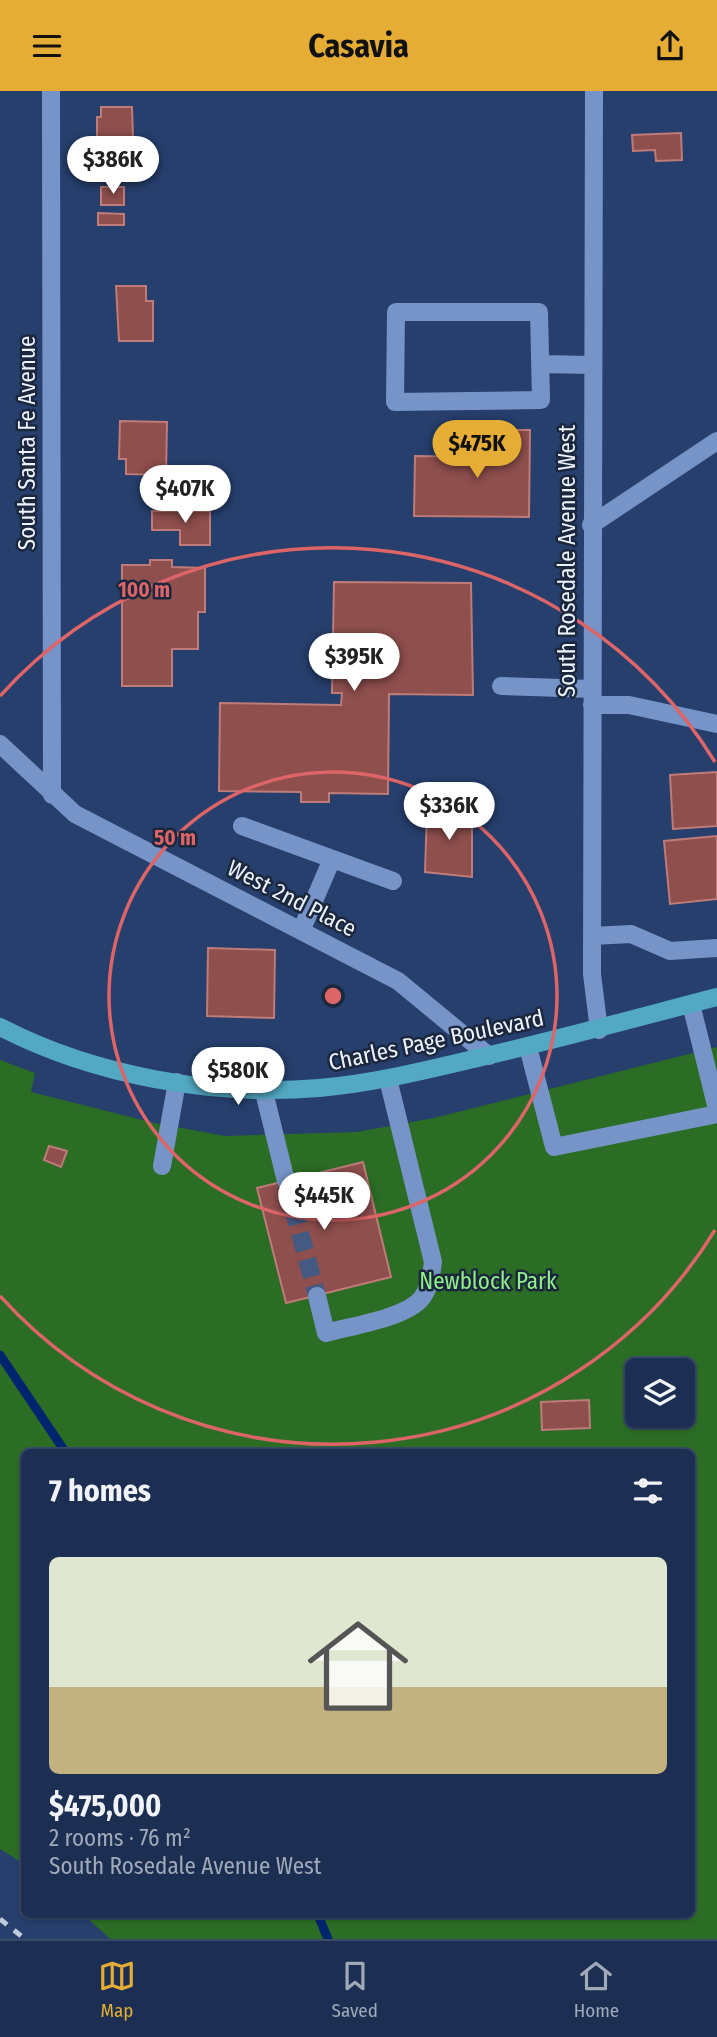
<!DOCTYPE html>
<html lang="en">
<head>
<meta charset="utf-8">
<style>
  body { margin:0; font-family:"Fira Sans Condensed",sans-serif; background:#293b5c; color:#f1f3f6; height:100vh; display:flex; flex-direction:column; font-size:26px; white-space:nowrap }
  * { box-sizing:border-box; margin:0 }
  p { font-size:23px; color:#a0a9b8 }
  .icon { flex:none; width:38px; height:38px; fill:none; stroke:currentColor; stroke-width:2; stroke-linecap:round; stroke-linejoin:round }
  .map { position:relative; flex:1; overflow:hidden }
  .side { position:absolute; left:21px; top:1358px; width:674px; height:469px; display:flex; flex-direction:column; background:#1c2f52; border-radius:10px; box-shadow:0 2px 5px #0004,0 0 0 2px #3a4a69 }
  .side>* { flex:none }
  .fabs { position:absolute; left:625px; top:1267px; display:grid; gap:14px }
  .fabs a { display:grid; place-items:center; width:70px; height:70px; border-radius:10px; background:#1c2f52; box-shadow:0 2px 5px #0004,0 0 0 2px #3a4a69; font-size:35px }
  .price { position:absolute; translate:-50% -60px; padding:0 16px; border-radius:24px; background:#fff; color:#222; font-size:23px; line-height:46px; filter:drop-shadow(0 2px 4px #0008) }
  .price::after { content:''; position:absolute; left:50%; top:42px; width:21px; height:16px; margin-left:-10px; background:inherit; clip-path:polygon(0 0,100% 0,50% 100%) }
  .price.on { background:#e5ad35; color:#111 }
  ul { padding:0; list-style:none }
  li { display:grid; align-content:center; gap:14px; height:371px; padding:0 28px }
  li span { display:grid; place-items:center; height:217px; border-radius:10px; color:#555 }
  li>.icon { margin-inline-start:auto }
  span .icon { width:126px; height:126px; fill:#fffc; stroke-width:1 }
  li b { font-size:30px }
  h2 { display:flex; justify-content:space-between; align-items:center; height:84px; padding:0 28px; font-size:30px }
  header { display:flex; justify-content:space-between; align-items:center; height:91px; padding:0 28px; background:#e5ad35; color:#111; font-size:32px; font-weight:700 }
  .dock { display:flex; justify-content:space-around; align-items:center; height:98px; border-top:2px solid #3a4a69; background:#1c2f52; font-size:19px; color:#a0a9b8 }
  .dock a { display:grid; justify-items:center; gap:4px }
  .dock .on { color:#e5ad35 }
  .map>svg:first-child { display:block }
  .green { fill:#2b6d25; fill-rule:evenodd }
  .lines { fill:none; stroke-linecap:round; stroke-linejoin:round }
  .stream { stroke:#01246e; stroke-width:9 }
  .building { fill:#8e4f4d; stroke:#bf7b78; stroke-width:2 }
  .minor-tunnel { stroke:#445a83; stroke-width:18; stroke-dasharray:18 9; stroke-linecap:butt }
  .minor { stroke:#7794c8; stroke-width:18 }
  .major { stroke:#53a9c3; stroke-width:18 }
  .rail { stroke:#c1cbde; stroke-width:5; stroke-dasharray:9 9; stroke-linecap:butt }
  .ring { fill:none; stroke:#dd6568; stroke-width:3.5 }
  .labels { text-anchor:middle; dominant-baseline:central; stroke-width:5; stroke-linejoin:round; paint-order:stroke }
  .street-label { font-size:23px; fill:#ecf2fe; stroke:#1b273c }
  .park-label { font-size:23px; fill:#91ef87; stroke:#1b273c }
  .centre { fill:#dd6568; stroke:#1b273c; stroke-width:3.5 }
  .ring-label { font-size:21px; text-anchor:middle; font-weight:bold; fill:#dd6568; stroke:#1b273c; stroke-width:5; stroke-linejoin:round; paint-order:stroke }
</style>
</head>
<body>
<header><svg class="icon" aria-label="menu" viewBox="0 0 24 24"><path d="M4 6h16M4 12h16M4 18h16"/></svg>Casavia<svg class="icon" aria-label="share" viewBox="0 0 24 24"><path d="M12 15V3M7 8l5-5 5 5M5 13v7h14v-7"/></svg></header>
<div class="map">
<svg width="717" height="1848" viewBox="0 0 717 1848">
  <rect width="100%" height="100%" fill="#263f6d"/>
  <path class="green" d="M717,956V1848H110L84,1824H691V1362H24V1773L0,1758V969L35,982L31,1001L154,1032L225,1045L357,1041L434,1027ZM637,1279H682V1325H637Z"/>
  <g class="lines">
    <path class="stream" d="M0,1264L66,1362
      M318,1824L328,1848"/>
  </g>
  <path class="building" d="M101,16H132L134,78H97V26H101Z
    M681,42L682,69L656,70L655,59L633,60L632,44Z
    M101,96H124V114H101Z
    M98,122L124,123V134H98Z
    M116,195H146V210H153V250H119Z
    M120,330L167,331L166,384L126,383V368H119Z
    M487,339H530L529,426L414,425L415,365L487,366Z
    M152,420H210V454H180V439H152Z
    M150,469H172V476L205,477V521H198V558H172V595H122V474H150Z
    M334,491L471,492L473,604L389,603L388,703L329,702V711H301V701L219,700L220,612L341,614L342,602H332Z
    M717,681V735L673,738L670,684Z
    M472,717V786L425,781L427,720Z
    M717,745V808L670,813L664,750Z
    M208,857L275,859L274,927L207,925Z
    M49,1055L67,1060L61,1076L44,1069Z
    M363,1071L391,1186L286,1212L257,1097Z
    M589,1309L590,1337L542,1339L541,1311Z"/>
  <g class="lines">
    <path class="minor-tunnel" d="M286,1090L317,1205"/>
    <path class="minor" d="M51,0L52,704
      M594,0L592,883L599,939
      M396,221H539L541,309L395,311Z
      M540,273L592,274
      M591,434L717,350
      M501,595L592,598
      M592,614H629L717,633
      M0,653L75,723L398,890L489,965
      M242,735L393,790
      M301,840L332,768
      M592,845L631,843L670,860L717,857
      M691,913L717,1018
      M528,956L554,1056L717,1023
      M263,997L286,1090
      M162,1075L177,991
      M317,1205L326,1242C351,1235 405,1227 421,1208C430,1197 431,1184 433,1171L388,988"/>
    <path class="major" d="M0,936C95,985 213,1006 319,997C376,992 430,978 486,965C563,947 640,926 717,906"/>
    <path class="rail" d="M0,1828L25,1848"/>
  </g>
  <g class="ring">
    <circle cx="333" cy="905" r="224"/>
    <path d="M715 1139A448 448 0 0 1 0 1205M0 605A448 448 0 0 1 715 671"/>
  </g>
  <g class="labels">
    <g class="street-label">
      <text transform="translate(27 352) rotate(-90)">South Santa Fe Avenue</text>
      <text transform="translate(567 470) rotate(-90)">South Rosedale Avenue West</text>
      <text transform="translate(292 807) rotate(27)">West 2nd Place</text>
      <text transform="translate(436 949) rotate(-12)">Charles Page Boulevard</text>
    </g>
    <g class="park-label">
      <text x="488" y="1190">Newblock Park</text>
    </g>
  </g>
  <circle cx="333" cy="905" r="10" class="centre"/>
  <g class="ring-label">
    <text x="144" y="506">100 m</text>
    <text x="175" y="754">50 m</text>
  </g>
</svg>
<div class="fabs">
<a><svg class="icon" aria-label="layers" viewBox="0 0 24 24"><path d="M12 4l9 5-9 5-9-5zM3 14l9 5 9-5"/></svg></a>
</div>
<b class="price" style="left:113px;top:105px">$386K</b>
<b class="price on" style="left:477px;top:389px">$475K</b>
<b class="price" style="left:185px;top:434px">$407K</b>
<b class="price" style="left:354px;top:602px">$395K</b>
<b class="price" style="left:449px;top:751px">$336K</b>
<b class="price" style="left:238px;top:1016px">$580K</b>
<b class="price" style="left:324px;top:1141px">$445K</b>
<section class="side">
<h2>7 homes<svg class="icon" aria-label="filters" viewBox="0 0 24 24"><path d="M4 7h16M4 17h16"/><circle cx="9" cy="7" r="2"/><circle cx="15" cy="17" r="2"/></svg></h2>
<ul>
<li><span style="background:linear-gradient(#dfe7d0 60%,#c2b280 0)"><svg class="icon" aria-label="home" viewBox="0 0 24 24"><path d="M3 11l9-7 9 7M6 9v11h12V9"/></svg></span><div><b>$475,000</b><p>2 rooms · 76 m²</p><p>South Rosedale Avenue West</p></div></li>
</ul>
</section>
</div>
<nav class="dock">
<a class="on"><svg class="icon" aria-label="map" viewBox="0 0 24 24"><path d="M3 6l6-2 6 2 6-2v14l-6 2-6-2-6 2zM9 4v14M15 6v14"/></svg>Map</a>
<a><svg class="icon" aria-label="saved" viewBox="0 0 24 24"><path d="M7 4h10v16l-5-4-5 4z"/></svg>Saved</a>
<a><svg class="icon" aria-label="home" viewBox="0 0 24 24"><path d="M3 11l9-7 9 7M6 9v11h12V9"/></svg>Home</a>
</nav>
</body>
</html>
